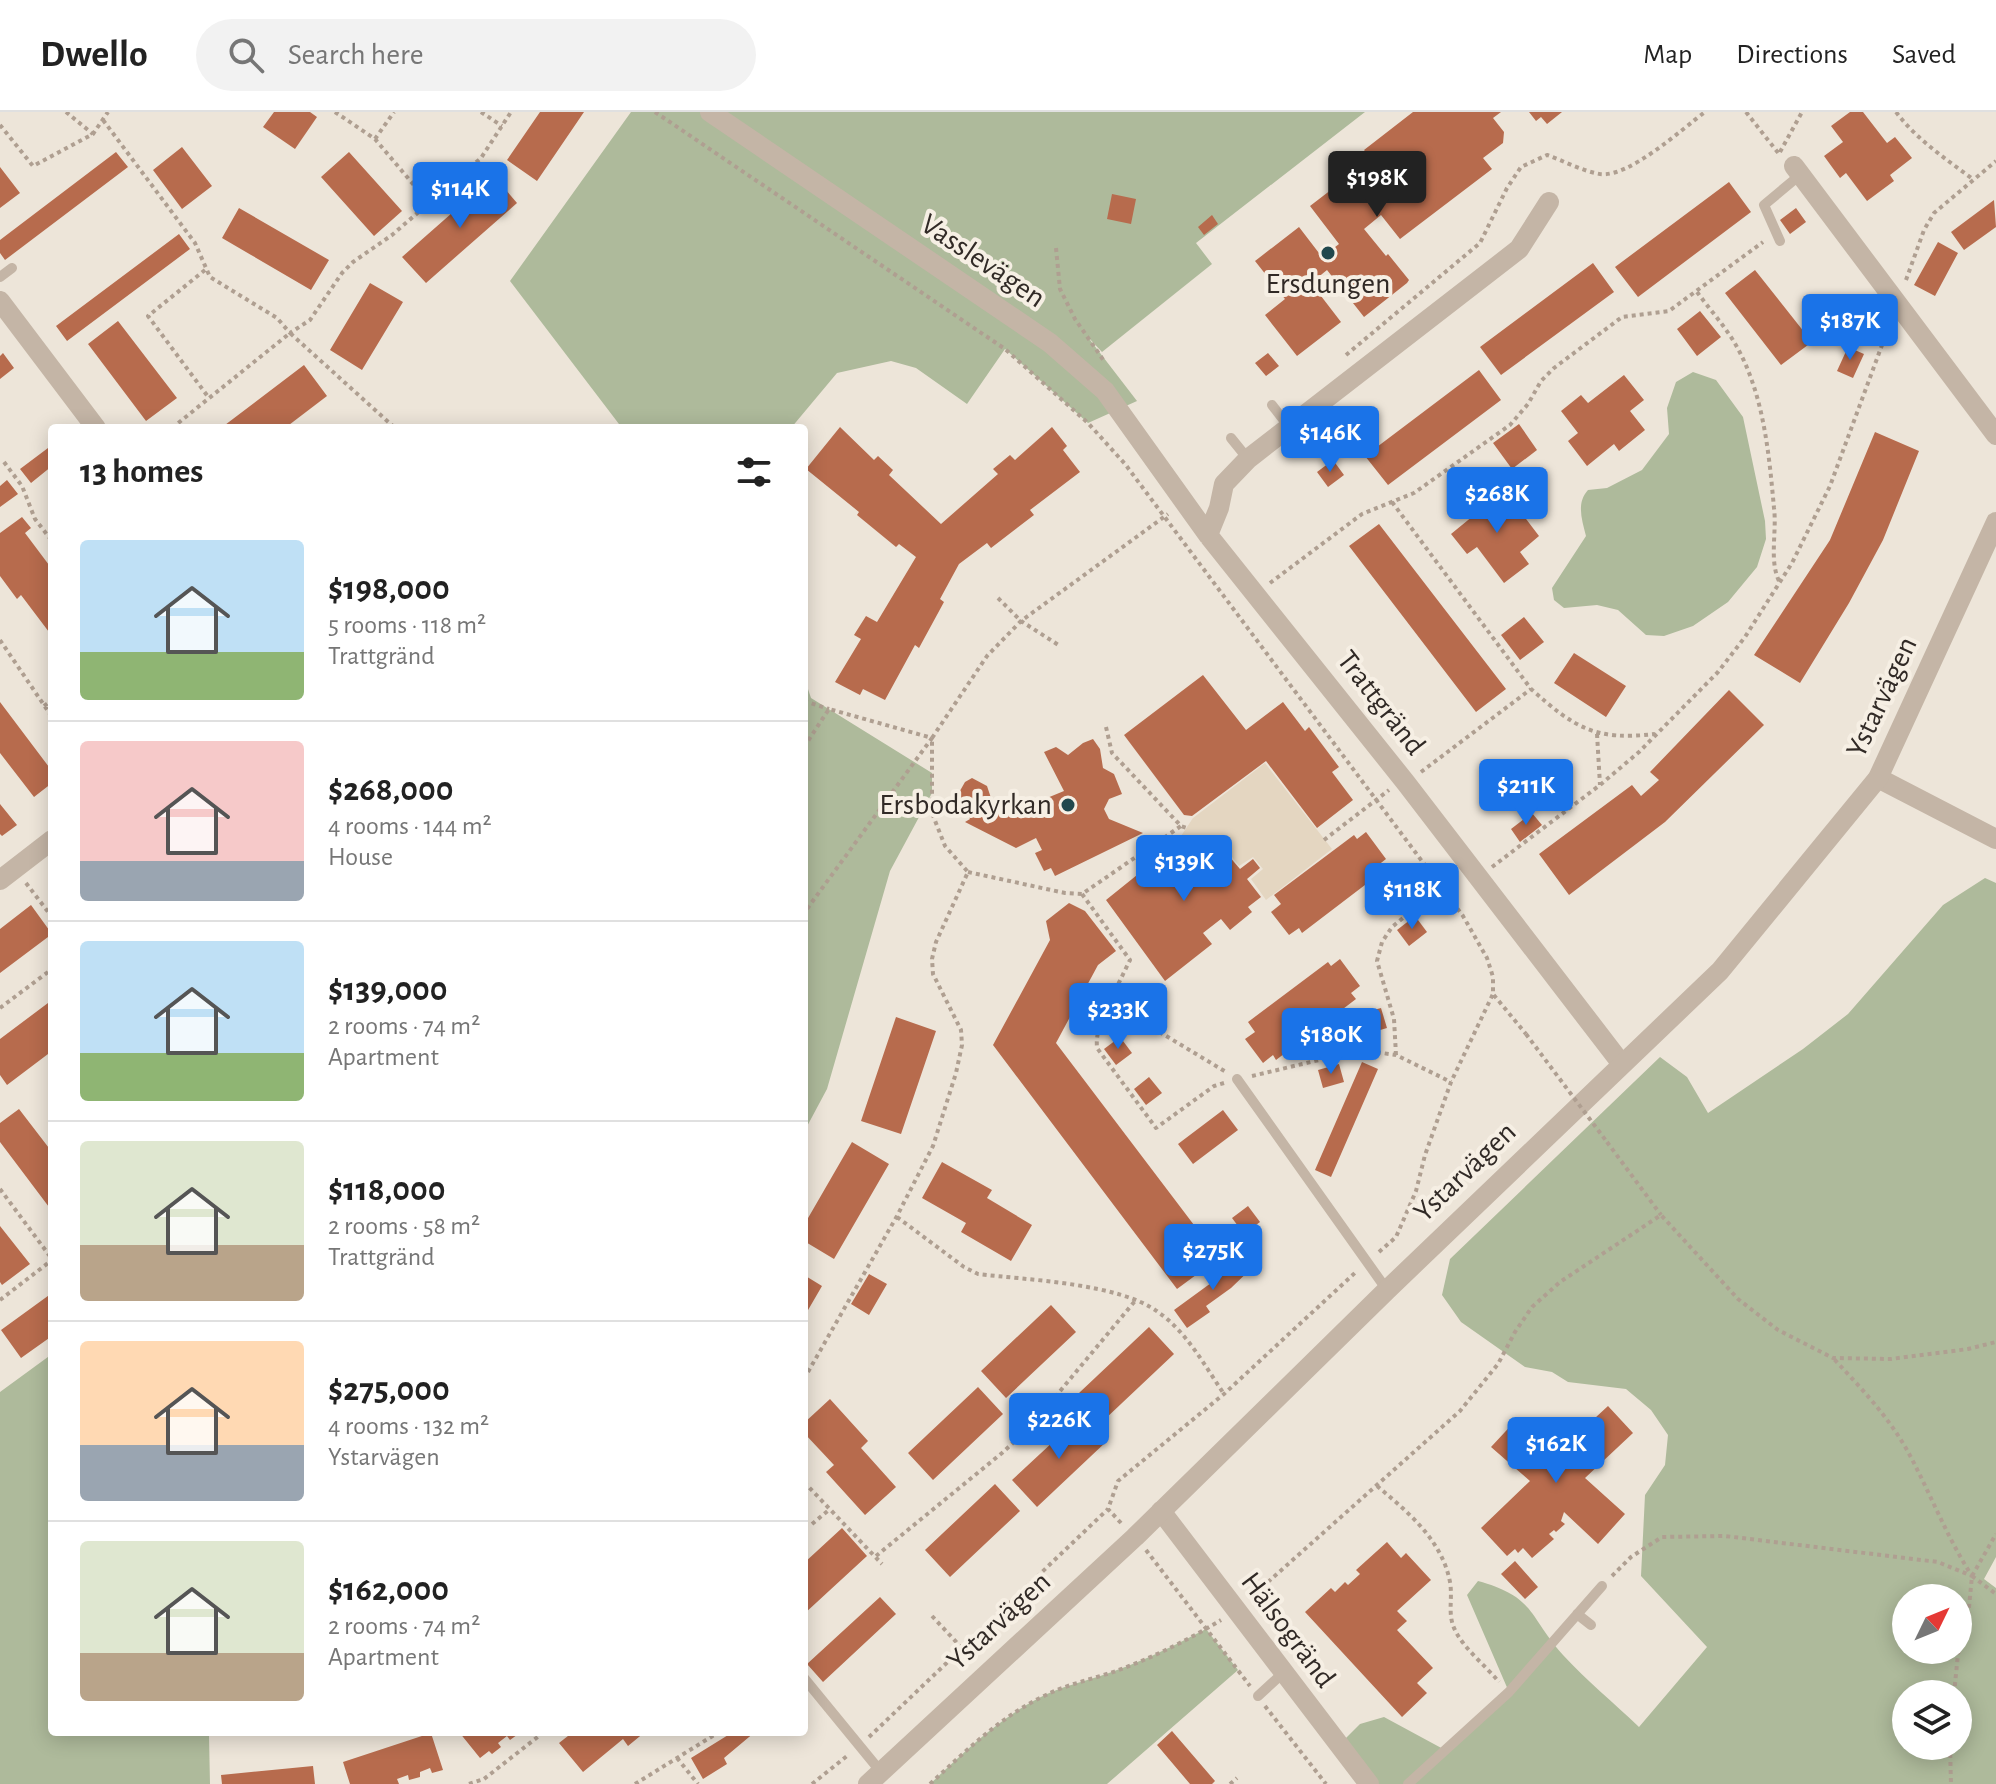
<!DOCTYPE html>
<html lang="en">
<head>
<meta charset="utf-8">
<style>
  body { margin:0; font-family:"Alegreya Sans",sans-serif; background:#f2f2f2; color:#222; height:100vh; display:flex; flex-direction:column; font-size:30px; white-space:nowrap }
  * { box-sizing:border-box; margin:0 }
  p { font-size:26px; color:#767676 }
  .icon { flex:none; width:44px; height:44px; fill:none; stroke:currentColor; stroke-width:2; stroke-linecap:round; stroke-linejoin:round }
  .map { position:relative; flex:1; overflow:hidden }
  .side { position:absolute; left:48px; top:312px; width:760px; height:1312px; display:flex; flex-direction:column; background:#fff; border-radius:8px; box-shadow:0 4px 20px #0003 }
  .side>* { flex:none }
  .needle { width:52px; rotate:47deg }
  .fabs { position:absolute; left:1892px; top:1472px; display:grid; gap:16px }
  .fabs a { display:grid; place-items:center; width:80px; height:80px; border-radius:50%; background:#fff; box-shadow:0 4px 20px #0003; font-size:40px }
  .price { position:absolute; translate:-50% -68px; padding:0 18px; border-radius:8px; background:#1a73e8; color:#fff; font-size:26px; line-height:52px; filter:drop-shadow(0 2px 4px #0008) }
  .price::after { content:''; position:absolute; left:50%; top:48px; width:24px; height:18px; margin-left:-12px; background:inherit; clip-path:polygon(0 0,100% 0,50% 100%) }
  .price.selected { background:#222; color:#fff }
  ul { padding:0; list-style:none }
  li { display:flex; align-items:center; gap:24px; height:200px; padding:0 32px }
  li+li { border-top:2px solid #e0e0e0 }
  li span { display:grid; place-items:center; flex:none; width:224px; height:160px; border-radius:8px; color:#555 }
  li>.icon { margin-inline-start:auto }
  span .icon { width:96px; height:96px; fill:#fffc; stroke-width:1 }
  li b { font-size:34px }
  h2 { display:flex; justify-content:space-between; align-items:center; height:96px; padding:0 32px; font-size:34px }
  header { display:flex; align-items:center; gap:48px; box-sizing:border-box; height:112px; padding:0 40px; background:#fff; border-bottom:2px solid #e0e0e0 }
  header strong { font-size:38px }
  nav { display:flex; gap:44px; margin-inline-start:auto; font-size:28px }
  .search { width:560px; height:72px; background:#f2f2f2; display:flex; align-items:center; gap:20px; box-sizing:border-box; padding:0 28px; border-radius:44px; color:#767676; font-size:30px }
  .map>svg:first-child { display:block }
  .green { fill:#aeba9b; fill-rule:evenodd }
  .plaza { fill:#e4d6c1 }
  .building { fill:#b76b4d }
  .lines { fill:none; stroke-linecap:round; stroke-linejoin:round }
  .path { stroke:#af9f91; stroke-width:4; stroke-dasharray:4 4; stroke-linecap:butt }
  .service { stroke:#c4b5a6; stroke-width:10 }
  .minor { stroke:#c4b5a6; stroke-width:20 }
  .tertiary { stroke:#c4b5a6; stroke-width:20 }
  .path-bridge { stroke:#af9f91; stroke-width:4; stroke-dasharray:4 4; stroke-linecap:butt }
  .poi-dot { fill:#21484d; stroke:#f6efe4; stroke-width:3 }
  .labels { text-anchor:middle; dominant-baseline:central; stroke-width:8; stroke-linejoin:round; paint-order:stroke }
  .street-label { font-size:30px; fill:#312a26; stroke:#f6efe4 }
  .poi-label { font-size:30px; fill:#312a26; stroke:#f6efe4 }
</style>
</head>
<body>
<header>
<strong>Dwello</strong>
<div class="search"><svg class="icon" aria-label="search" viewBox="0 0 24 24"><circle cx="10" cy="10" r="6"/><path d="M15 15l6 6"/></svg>Search here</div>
<nav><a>Map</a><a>Directions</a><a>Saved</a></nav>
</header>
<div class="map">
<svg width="1996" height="1672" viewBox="0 0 1996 1672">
  <rect width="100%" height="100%" fill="#ede5d9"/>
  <path class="green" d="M631,0H1365L1196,131L1212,152L1102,240L1087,224L1137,289L1088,311L1005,237L967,292L916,256L891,249L837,261L791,316H622L510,169Z
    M1693,260L1716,268L1743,305L1765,409L1766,427L1757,455L1728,490L1693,514L1664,524L1646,523L1618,498L1597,493L1564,496L1554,488L1552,476L1586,424C1582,408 1576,391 1588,378L1607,376L1642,358L1669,322L1667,296L1676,270Z
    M804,565L811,586L932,661V681L890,759L827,977L804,1020Z
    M1985,766L1996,771V1445L1984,1467L1996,1476V1672H1369L1339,1633L1360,1612L1384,1605L1445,1638L1509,1580L1467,1483L1478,1469C1536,1485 1528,1504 1563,1543C1586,1568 1614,1591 1639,1615L1707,1535L1641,1464L1645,1383L1665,1353L1668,1323L1651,1298L1626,1277L1568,1270L1552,1260L1525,1255L1461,1210L1442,1183L1450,1147L1660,945L1687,965L1708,1001L1803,937L1848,902L1943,793ZM1906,1486H1958V1538H1906ZM1906,1582H1958V1634H1906Z
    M52,1242V1620H232L209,1623L210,1672H0V1280Z
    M1206,1517L1238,1558L1107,1672H930C967,1638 1001,1604 1047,1582C1069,1572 1094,1567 1117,1558C1148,1547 1177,1532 1206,1517Z"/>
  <path class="plaza" d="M1265,651L1332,737L1266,788L1251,767L1263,757L1253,745L1239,754L1223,733L1179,727L1193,706Z"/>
  <path class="building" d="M274,0H310L317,5L295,37L263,15Z
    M540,0H584L537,69L507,48Z
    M1413,0H1501L1493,6L1504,20L1503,31L1483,46L1492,57L1400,127L1381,103L1364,117L1386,144L1388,142L1409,168L1407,171L1364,205L1327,158L1311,171L1341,210L1297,244L1265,203L1285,187L1255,149L1299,115L1322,145L1339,132L1310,94L1353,61L1376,91L1395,77L1364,38Z
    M1529,0H1562L1547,12L1541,5L1536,9Z
    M1850,0H1863L1887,31L1895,25L1912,46L1890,63L1894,69L1867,89L1846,61L1840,66L1824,44L1843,30L1831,14Z
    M182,35L212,74L182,97L153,58Z
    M116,40L128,55L5,148L0,141V128Z
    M349,40L402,99L374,124L321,65Z
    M0,55L20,81L0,96Z
    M494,64L517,91L426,171L402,145Z
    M1729,70L1751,100L1638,185L1615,155Z
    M1112,82L1136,87L1131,112L1107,107Z
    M1994,88L1996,115L1964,138L1951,120Z
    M239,96L329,148L311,178L222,126Z
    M1796,96L1806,110L1790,122L1780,108Z
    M1212,103L1218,112L1204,123L1198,115Z
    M179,122L190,137L67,229L56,214Z
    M1938,130L1958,141L1935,184L1914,173Z
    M1593,151L1614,180L1501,263L1480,235Z
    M1755,158L1812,230L1781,253L1725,181Z
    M370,171L403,190L362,258L330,238Z
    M1700,199L1721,225L1697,244L1677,217Z
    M118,209L177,286L146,309L88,232Z
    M1848,235L1864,242L1853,266L1837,259Z
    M3,241L14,256L0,267V244Z
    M1268,241L1279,254L1266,264L1255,251Z
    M304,253L327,284L285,316H221Z
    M1479,258L1501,288L1388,373L1365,344Z
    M1624,263L1644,288L1630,299L1645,318L1619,339L1614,332L1587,354L1568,329L1578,321L1561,299L1581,283L1588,291Z
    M1519,312L1537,338L1512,357L1493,331Z
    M840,315L874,348L878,344L893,358L889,363L941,412L998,362L993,357L1010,343L1015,348L1052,315L1067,334L1063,338L1080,360L1030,398L1034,403L991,436L987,431L959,452L940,487L944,490L919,536L915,533L885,588L863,577L860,583L835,570L861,527L854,523L866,504L877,510L916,445L899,432L896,435L857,403L859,400L806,357Z
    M1875,320L1919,339L1883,428L1849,491L1800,571L1754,543L1830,428Z
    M52,333V354L31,371L20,357Z
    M1333,348L1344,363L1328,375L1317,360Z
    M7,368L18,382L0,395V374Z
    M1494,377L1514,404L1520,399L1539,424L1520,440L1529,452L1504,471L1477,435L1467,442L1451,422L1473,404L1467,397Z
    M22,405L31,416L25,421L52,457V524L21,483L17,487L0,464V421Z
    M1379,412L1506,577L1476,600L1349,434Z
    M1524,505L1544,530L1520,548L1501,523Z
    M1574,541L1626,574L1606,605L1554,571Z
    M1203,563L1246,618L1283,590L1305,619L1309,615L1339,655L1332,660L1353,688L1317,716L1266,649L1192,704L1184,703L1124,623Z
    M1729,578L1764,613L1665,710L1569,783L1539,742L1632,673L1641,684L1659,668L1650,660Z
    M0,590L52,659V671L34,685L0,641Z
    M1093,627L1100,637L1103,656L1114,662L1122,682L1109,687L1104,697L1109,707L1143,721L1055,764L1051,756L1044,759L1035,741L1042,738L1036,726L1016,736L965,710L970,707L957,684L965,670L972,666L987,674L992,689L1013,700L1064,679L1044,640L1056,635L1068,643L1083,631Z
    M0,692L17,713L2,724L0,722Z
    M1532,701L1542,713L1520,730L1511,717Z
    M1366,720L1386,747L1377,754L1382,760L1302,821L1299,816L1289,823L1271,800L1281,792L1274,783L1354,723L1357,727Z
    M1178,730L1194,734L1196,737L1203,731L1222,736L1240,757L1253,747L1260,756L1247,767L1261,785L1248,795L1252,800L1230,818L1221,807L1203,821L1212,832L1165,869L1106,788Z
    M1410,765L1422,781L1404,795L1392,779Z
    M1069,791L1085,799L1116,839L1098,853L1056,931L1219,1146L1177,1177L993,933L1050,828L1046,809Z
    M31,793L52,822L0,861V817Z
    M1415,804L1427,820L1409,834L1397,818Z
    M1340,847L1360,874L1351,881L1356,887L1276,948L1273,943L1263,951L1245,927L1255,920L1248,910L1328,850L1331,854Z
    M1127,871L1145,880L1136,897L1118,888Z
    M52,888V939L7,973L0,963V927Z
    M1381,896L1387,916L1370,921L1363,901Z
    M896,905L936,919L901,1022L861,1009Z
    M1120,925L1132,941L1116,953L1104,937Z
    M1362,950L1378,957L1331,1065L1315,1058Z
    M1339,952L1344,970L1323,976L1318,958Z
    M1149,965L1162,981L1146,993L1134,977Z
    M19,997L52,1040V1099L0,1030V1011Z
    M1223,998L1238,1018L1193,1052L1178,1032Z
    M852,1030L889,1052L834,1147L804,1129V1113Z
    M942,1050L992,1078L987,1086L1032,1113L1011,1149L961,1120L966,1111L922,1086Z
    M1248,1094L1260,1110L1244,1122L1232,1106Z
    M0,1114L30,1152L2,1173L0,1170Z
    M1244,1141L1256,1152L1231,1176L1206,1194L1210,1200L1187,1216L1174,1198L1222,1163Z
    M869,1162L887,1172L869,1203L851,1192Z
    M804,1163L822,1174L804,1205Z
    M52,1181V1224L21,1246L1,1218Z
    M1051,1193L1076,1220L1006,1286L981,1259Z
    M1149,1215L1174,1242L1104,1308L1079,1281Z
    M978,1275L1003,1302L933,1368L908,1341Z
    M830,1287L868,1329L861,1336L896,1375L865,1403L826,1360L834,1353L804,1321V1311Z
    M1608,1294L1633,1321L1585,1366L1625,1402L1598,1432L1564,1400L1561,1409L1565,1412L1556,1420L1554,1418L1549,1422L1554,1427L1532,1446L1523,1436L1518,1441L1515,1437L1507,1444L1481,1416L1530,1369L1491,1335L1518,1306L1557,1341Z
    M1082,1303L1107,1329L1037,1395L1012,1368Z
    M995,1372L1020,1399L950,1465L925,1438Z
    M842,1416L867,1444L804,1502V1451Z
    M1387,1430L1401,1446L1406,1441L1431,1468L1397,1499L1407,1509L1397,1518L1433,1556L1417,1571L1427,1581L1402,1605L1305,1500L1331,1476L1335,1480L1345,1470L1348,1473L1360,1462L1356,1458Z
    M1515,1449L1538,1475L1525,1487L1501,1462Z
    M880,1485L896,1502L823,1570L807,1552Z
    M1172,1619L1215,1669L1212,1672H1190L1157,1633Z
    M459,1620H521L510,1628L507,1624L498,1631L501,1635L492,1642L489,1639L480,1646Z
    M573,1620H645L628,1634L623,1627L583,1660L559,1631Z
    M733,1620H755L724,1646L727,1652L703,1667L691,1646Z
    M431,1621L443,1658L432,1661L430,1656L420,1660V1665L409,1668L408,1663L397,1667L399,1672H350L343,1650Z
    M313,1654L315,1672H222L221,1663Z"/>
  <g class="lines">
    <path class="path" d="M66,0L93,22
      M335,0L375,27L429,91
      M481,0L502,14
      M655,0L1005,237L1088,311L1125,352L1463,804L1487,846L1493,865V882L1526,922
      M1746,0L1779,42
      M1896,0C1917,28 1946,47 1974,68
      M103,8L195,131L210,165L277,206L290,221L310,208L342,161L353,150L392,123L481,46L511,0
      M0,13L33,54L93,22L108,0
      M375,27L394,0
      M1780,40L1802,0
      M1056,136L1060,177L1075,207L1104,249
      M205,158L148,204L209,286
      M1906,168L1924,118L1934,101L1996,49
      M1697,180C1710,198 1726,215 1737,235C1764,284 1769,342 1774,396C1777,420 1769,448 1779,469
      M1346,243L1480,131L1507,76L1521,55L1547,43C1564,49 1582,59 1600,62C1629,66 1682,17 1705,0
      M172,316L290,221L395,316
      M4,350L22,374L35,407L52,429
      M1392,390L1531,577C1575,616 1595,629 1655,622
      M1270,471L1362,402L1414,381L1510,313L1528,292L1541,269L1554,256L1622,205L1669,199L1763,130
      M998,486L1021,509L1060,534
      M0,528L52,605
      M804,589L829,597
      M44,594L52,588
      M1106,615L1112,641L1181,714L1187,716
      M1597,622L1600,673
      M804,635L829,597L932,626L804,801
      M1421,660L1531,577
      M1324,728L1389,678
      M1492,755L1600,673L1639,640L1718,560L1745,525L1792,451L1830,374L1889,214
      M968,760L1065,781L1082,782L1181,714
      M1430,760L1440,752
      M26,771L52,805
      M1082,782L1130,848L1109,891L1111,903
      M0,896L52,857
      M1396,943L1394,907L1377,849L1382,830L1392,815L1441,775
      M1252,964L1361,938L1396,943L1451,970
      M1224,971L1214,974L1156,1016L1097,936C1095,912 1108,896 1133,904L1226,960
      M1607,1030L1661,1103
      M0,1077L52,1147
      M897,1105L964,1155L978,1162C1027,1168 1119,1171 1158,1200C1186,1219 1205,1254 1224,1282
      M1379,1140L1396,1125L1416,1079L1425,1043L1451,970L1493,882
      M0,1188L52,1148
      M804,1267L897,1104L933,1034L956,961L962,933L961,918L933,862L932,847L936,830L968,760L945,734L932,701V626L987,544L1021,509L1168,402
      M804,1370L882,1452
      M1377,1374C1408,1400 1442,1428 1450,1470C1453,1487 1447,1502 1455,1518C1464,1537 1486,1554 1499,1570
      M1121,1411L1108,1397L1118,1369L1224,1282L1357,1159
      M812,1412L830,1397
      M1146,1438L1250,1574
      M876,1444L1002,1341L1031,1314L1135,1189
      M1612,1464L1631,1445L1662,1425L1725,1424L1938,1450L1972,1464C1946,1424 1930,1380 1907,1338C1887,1303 1860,1275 1833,1246
      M1972,1464L1996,1482
      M1250,1486L1460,1299L1498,1252L1515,1220L1532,1195L1560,1170L1661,1103L1738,1187L1778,1218L1833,1246L1891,1247L1968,1237L1996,1230
      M932,1504L960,1534
      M1954,1582L1958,1542L1967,1516L1972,1464L1996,1422
      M1265,1594L1326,1672
      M869,1625L1108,1397
      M1950,1634L1951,1672
      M677,1646L698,1672
      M469,1672L484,1667L544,1620
      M635,1672L719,1620
      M812,1672L847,1644
      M930,1672C967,1638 1001,1604 1046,1583C1068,1572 1093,1567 1116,1559C1152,1546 1188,1528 1221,1508
      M1230,1672L1237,1666"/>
    <path class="service" d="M1780,129L1764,93L1800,63
      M0,165L12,156
      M1272,293L1289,315
      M1231,326L1248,347
      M1237,967L1387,1178
      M1577,1502L1591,1513
      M804,1566L881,1660
      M1258,1584L1283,1561
      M1408,1672L1509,1580L1602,1474"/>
    <path class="minor" d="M710,0L1050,231L1105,279L1208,423L1406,671L1621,951
      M1794,54L1996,323
      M0,189L96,316
      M1208,423L1219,396L1224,372L1248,347L1519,137L1549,90
      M1878,666L1996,727
      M0,768L52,728
      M1161,1399L1369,1672"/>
    <path class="tertiary" d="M868,1672L1135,1425L1387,1178L1720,859L1878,666L1996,410"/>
    <path class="path-bridge" d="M1526,922L1607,1030"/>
  </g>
  <g class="poi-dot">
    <circle cx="1328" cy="141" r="8"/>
    <circle cx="1068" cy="693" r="8"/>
  </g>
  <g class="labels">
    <g class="street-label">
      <text transform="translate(983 149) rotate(34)">Vasslevägen</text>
      <text transform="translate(1882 585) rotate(-65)">Ystarvägen</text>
      <text transform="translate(1381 591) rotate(52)">Trattgränd</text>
      <text transform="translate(1465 1060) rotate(-44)">Ystarvägen</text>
      <text transform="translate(999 1509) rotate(-43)">Ystarvägen</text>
      <text transform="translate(1288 1518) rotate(53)">Hälsogränd</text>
    </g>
    <g class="poi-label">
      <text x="1328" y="172">Ersdungen</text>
      <text x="1052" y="693" text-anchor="end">Ersbodakyrkan</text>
    </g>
  </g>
</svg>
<div class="fabs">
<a><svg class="needle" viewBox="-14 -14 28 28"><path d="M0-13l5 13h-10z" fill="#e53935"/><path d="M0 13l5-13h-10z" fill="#767676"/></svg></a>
<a><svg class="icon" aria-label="layers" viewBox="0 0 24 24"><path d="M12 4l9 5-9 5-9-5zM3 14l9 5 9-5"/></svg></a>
</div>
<b class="price selected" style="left:1377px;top:107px">$198K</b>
<b class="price" style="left:460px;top:118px">$114K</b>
<b class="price" style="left:1850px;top:250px">$187K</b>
<b class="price" style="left:1330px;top:362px">$146K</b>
<b class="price" style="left:1497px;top:423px">$268K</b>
<b class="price" style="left:1526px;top:715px">$211K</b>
<b class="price" style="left:1184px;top:791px">$139K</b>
<b class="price" style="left:1412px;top:819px">$118K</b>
<b class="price" style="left:1118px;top:939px">$233K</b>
<b class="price" style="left:1331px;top:964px">$180K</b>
<b class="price" style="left:1213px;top:1180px">$275K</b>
<b class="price" style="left:1059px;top:1349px">$226K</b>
<b class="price" style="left:1556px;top:1373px">$162K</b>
<section class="side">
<h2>13 homes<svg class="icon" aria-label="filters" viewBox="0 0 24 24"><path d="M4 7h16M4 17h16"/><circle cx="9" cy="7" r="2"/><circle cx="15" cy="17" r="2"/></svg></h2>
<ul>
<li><span style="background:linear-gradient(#bfe0f5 70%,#8fb573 0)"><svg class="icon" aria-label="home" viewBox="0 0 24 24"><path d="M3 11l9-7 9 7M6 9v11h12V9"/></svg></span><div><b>$198,000</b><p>5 rooms · 118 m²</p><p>Trattgränd</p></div></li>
<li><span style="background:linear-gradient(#f6c9c9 75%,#9aa5b1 0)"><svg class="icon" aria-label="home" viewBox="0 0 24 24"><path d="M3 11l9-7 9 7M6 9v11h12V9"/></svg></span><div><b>$268,000</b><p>4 rooms · 144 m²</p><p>House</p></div></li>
<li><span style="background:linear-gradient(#bfe0f5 70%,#8fb573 0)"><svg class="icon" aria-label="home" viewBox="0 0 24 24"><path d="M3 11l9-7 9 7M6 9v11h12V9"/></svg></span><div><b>$139,000</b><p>2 rooms · 74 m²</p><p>Apartment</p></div></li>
<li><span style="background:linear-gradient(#dfe7d0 65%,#b9a48a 0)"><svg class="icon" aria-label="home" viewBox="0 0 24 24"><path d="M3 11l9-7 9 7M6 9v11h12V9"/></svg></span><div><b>$118,000</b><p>2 rooms · 58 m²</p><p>Trattgränd</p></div></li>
<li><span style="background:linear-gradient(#ffd9b3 65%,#9aa5b1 0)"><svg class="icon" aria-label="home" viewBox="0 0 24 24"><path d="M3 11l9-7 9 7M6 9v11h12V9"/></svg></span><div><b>$275,000</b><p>4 rooms · 132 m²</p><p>Ystarvägen</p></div></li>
<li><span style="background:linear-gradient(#dfe7d0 70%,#b9a48a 0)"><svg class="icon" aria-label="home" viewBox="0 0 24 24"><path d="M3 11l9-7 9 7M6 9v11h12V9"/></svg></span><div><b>$162,000</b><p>2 rooms · 74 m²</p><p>Apartment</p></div></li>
</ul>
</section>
</div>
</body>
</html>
